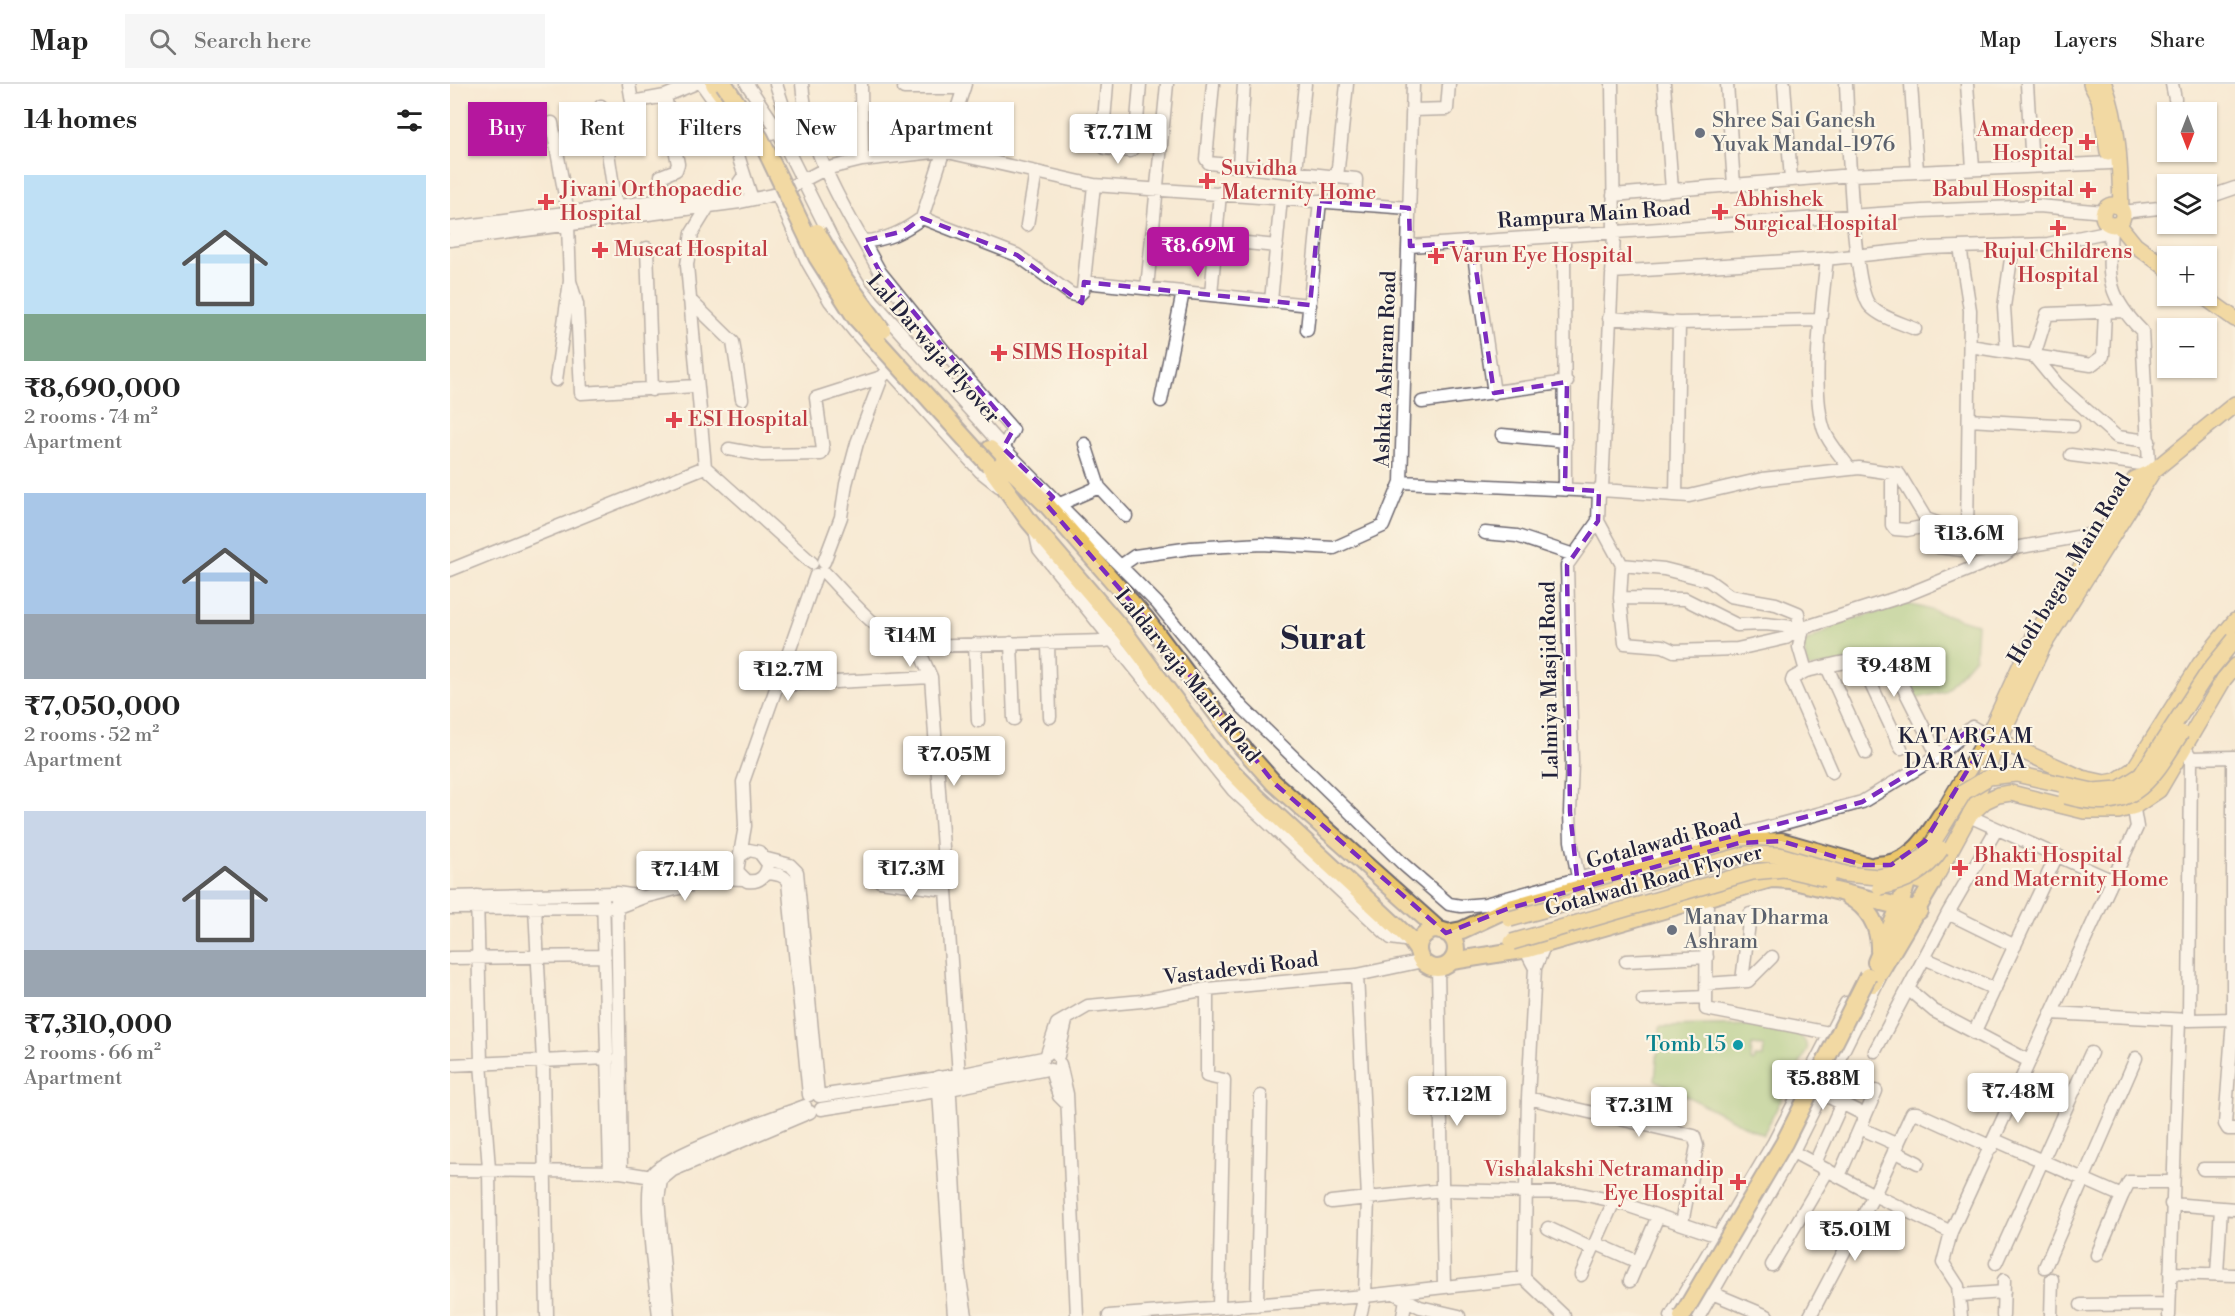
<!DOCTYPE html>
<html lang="en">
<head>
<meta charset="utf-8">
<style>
  body { margin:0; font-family:"Libre Bodoni",serif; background:#f6f6f6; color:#222; height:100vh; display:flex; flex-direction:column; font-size:22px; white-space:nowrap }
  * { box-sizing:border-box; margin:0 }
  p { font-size:20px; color:#767676 }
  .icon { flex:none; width:33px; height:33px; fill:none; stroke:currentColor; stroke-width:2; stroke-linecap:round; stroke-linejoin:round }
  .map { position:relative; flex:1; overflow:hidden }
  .sheet { display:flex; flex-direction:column; background:#fff; width:450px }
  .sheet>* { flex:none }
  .hud { position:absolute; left:18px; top:18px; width:570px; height:54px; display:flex; gap:12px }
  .needle { width:39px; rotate:180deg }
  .tools { position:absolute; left:1707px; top:18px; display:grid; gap:12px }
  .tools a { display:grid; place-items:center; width:60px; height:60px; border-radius:0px; background:#fff; box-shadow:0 2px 4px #0004; font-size:30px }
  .price { position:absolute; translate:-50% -51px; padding:0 14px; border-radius:6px; background:#fff; color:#222; font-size:20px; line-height:39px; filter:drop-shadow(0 2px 3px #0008) }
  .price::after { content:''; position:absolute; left:50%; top:36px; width:18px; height:14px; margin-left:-9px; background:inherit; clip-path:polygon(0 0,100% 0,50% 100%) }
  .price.selected { background:#b5179e; color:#fff }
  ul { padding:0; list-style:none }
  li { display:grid; align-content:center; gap:12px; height:318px; padding:0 24px }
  li span { display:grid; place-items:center; height:186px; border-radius:0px; color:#555 }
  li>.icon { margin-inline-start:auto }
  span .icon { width:108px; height:108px; fill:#fffc; stroke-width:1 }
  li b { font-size:26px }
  h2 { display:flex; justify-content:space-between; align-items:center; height:72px; padding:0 24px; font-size:26px }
  .tag { padding:0 21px; border-radius:0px; background:#fff; box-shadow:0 2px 4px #0004; font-size:21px; line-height:54px }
  .tag.selected { background:#b5179e; color:#fff }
  header { display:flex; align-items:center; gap:36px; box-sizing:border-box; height:84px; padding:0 30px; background:#fff; border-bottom:2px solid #e0e0e0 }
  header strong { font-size:28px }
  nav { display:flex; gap:33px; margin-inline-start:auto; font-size:21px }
  .search { width:420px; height:54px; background:#f6f6f6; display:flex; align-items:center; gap:15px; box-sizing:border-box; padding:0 21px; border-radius:0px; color:#767676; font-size:22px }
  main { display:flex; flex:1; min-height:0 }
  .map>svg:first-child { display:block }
  .green { fill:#99c674; stroke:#5e7458; stroke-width:1.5; fill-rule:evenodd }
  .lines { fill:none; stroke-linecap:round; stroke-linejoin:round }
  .minor-casing { stroke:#6d6870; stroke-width:15 }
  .major-casing { stroke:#6d6870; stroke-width:18 }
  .highway-casing { stroke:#6d6870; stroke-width:20 }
  .minor { stroke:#fff; stroke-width:12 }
  .major { stroke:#ecc669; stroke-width:15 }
  .highway { stroke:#ecc669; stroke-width:16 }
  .major-bridge-casing { stroke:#6d6870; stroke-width:18; stroke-linecap:butt }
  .highway-bridge-casing { stroke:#6d6870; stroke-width:20; stroke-linecap:butt }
  .major-bridge { stroke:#ecc669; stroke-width:15 }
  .highway-bridge { stroke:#ecc669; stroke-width:16 }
  .marked { fill:none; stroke:#7b2cbf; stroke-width:4.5; stroke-dasharray:12 8; stroke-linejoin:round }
  .worship-dot { fill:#6b7280; stroke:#fcf5e5; stroke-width:2 }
  .health-dot { fill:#e0444e; stroke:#fcf5e5; stroke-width:2 }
  .culture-dot { fill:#0f9aa8; stroke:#fcf5e5; stroke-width:2 }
  .labels { text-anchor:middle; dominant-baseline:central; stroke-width:4.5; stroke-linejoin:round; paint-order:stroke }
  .worship-label { font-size:21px; fill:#5b616d; stroke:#fcf5e5; text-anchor:start }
  .health-label { font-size:21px; fill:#be3a42; stroke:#fcf5e5; text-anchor:start }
  .street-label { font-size:21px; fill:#22223b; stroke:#fcf5e5 }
  .culture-label { font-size:21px; fill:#0d838f; stroke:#fcf5e5; text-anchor:end }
  .neighbourhood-label { font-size:22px; letter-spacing:1.5px; fill:#22223b; stroke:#fcf5e5 }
  .town-label { font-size:33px; font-weight:bold; fill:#22223b; stroke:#fcf5e5 }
</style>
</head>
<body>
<header>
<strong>Map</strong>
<div class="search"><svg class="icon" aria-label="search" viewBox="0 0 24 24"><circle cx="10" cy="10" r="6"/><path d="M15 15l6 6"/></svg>Search here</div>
<nav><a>Map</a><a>Layers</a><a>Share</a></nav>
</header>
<main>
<section class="sheet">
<h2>14 homes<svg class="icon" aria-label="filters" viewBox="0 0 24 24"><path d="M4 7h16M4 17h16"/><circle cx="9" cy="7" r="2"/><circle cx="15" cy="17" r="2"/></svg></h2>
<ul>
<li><span style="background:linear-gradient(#bfe0f5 75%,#7fa58c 0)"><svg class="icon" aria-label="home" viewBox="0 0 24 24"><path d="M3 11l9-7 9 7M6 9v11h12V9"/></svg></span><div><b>₹8,690,000</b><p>2 rooms · 74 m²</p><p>Apartment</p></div></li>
<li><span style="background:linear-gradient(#a9c7e8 65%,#9aa5b1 0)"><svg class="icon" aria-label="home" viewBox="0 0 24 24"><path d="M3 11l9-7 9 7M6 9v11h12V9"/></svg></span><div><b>₹7,050,000</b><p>2 rooms · 52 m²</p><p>Apartment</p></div></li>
<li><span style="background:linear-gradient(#c9d6e8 75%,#9aa5b1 0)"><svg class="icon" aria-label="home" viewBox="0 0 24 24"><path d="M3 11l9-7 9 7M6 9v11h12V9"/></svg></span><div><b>₹7,310,000</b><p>2 rooms · 66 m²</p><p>Apartment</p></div></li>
</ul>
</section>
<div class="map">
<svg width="1785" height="1232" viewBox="0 0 1785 1232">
  <rect width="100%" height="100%" fill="#fcf5e5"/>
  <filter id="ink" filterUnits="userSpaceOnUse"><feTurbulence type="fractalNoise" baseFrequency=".0167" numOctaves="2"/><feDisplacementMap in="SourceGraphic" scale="12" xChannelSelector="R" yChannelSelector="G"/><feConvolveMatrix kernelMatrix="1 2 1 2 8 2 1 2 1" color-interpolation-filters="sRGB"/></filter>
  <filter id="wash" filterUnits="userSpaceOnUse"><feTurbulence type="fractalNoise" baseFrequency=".008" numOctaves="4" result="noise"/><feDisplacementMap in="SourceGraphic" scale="24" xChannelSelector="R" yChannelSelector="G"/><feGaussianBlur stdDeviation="1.35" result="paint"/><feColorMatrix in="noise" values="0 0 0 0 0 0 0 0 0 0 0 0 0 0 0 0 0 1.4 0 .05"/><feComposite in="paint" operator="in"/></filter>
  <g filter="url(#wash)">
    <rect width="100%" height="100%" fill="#f7ead3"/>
    <path class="green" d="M1456,520C1481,524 1502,534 1527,540L1525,573L1494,608L1464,615L1438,577L1357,584L1353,559L1391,539Z
      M1309,941C1325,944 1357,944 1357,966L1313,1051L1205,996L1210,943ZM1302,961L1314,962L1313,973H1305L1304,978L1301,977Z"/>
  </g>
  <g filter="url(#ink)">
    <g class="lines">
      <defs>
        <path id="minor" d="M179,0L186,42
          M252,0L276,34L302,115
          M297,0L326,43L386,163L411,204L561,372L707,519L792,623L954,781L999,820L1011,822L1035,820L1412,718L1488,672L1522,643L1538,652
          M326,0L340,43
          M352,0C357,57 385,109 413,157
          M411,0L412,76
          M515,0L472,134C454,147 436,157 413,157L430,188L503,278L563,346L553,364
          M657,0L652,61L655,64L680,67L685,62L690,0
          M763,0L756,75L759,79L906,95L905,120
          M1214,0L1222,106
          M1277,0L1284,101
          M1334,0L1341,96
          M1396,0C1398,36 1401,201 1420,222C1430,233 1451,239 1465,245
          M1461,0L1467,87
          M1517,0L1523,84
          M1577,0L1582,82
          M1722,0L1725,15
          M454,4H514
          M182,18L215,12L244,0
          M151,22L166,122
          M962,26L997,25L999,0
          M102,39L118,129
          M284,60L358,38
          M789,82L794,0
          M846,87L855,0
          M887,93L897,0
          M327,110L358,179L380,217L405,248L530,387L549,402
          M1163,111L1402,91L1660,79
          M1756,114L1785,104
          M214,116L211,92L226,86L228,80L215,12
          M258,123L242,149L237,181L255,383L362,479
          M1672,128L1718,123
          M472,134L567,171L621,210L628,212L633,207L644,101
          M118,141L120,197L127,220L131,309L246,302
          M577,141L586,88
          M1661,141C1659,191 1654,209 1692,247L1699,381L1703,387
          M0,144L214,116L274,111L284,106L293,93
          M1114,153L1115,405
          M0,156L290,118L327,110L375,85L412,76L493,67L644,101L959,124
          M766,156L827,162
          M1022,158L1044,309
          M960,162L1472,127L1589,122L1654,128
          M1510,163L1520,226L1517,450
          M197,164L202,306
          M1377,174C1372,219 1360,305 1374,346C1379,360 1392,373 1400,385
          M1162,188L1385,174L1478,164L1598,160L1661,147
          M634,198L860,221
          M697,204L717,0
          M761,211L770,109
          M239,215L283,258L292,315
          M821,217L831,114
          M1159,234L1229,239L1370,236
          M857,246L870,117
          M1520,262L1557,268L1554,223L1563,161
          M1557,268L1584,272L1597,230L1672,227
          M1584,272L1607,300L1667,353L1699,357
          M1584,272L1641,281L1653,272L1655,227
          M106,296L120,197
          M711,317L733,208
          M972,318L1117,298
          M1519,336L1623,342
          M1052,351L1116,357
          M635,360L649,403L676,432
          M279,365L312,371L371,370L373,366L366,314L432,293
          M1621,371L1699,381
          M1442,389V441L1445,445L1457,446L1487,440
          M951,398L1147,407L1152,404L1164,150L1162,0
          M1151,406L1239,412L1312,395L1409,384L1449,390L1476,435L1560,465L1655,448L1660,451
          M1226,411L1229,239
          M610,420L649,403
          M1148,437L1172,481L1170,514L1175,559L1213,562L1224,567L1287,565L1336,554L1350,544L1348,529L1326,520L1280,512L1258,496L1214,485L1172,481
          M584,442L589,465L783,706L941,854L961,857
          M1035,449L1067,452L1124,471
          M1488,463L1552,471
          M374,478L391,433L396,400L407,359L432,293L436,289
          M672,481L685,472L741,464L812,460L884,464L933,442L951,398L963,0
          M0,486L255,383
          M374,488C401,515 428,554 467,562L656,557L669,552
          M1170,514L1235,515L1287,541L1315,540L1353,544L1456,511L1554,471L1562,465
          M1353,544L1349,563L1356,587C1381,582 1424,566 1444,585L1488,672
          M561,559L564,635
          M598,559L600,633
          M525,560L528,637
          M467,562L481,593
          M1410,577L1451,664
          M1377,583L1416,669
          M1356,587L1343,594L1342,597L1382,688
          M328,601L481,593L509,991
          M1734,662L1741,674L1739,936
          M1783,673V935L1775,1040L1778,1045H1785
          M1741,674L1785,673
          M1519,732L1661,796
          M290,772L299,766L309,768L318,780C317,792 309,799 297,797L287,787L295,742L293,698L366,491
          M317,775L340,781L347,788L368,1011
          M316,789C325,790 334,790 338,798L359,1011
          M1128,793L1121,757L1120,728L1122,679L1117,481L1148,437L1149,407
          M430,797L496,806
          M167,809L171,1088
          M153,810L160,1088
          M27,812L31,979L39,1085L41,1232
          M0,813L167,809L193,813
          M1257,813L1256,925L1379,949
          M85,823L93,977L97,1232
          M0,824L168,823L194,813L269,794L293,795
          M1498,829L1565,862
          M1075,865L1085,884L1095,860
          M0,874L155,872
          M1474,874L1545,905
          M1176,877L1257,873
          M988,884L994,1203
          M907,891L918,1114L915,1212L910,1232
          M1292,897L1300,830
          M1256,900L1298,897L1322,873
          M757,905V992L774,996L769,1223
          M1458,905L1484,927L1579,977
          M1193,916L1255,913
          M1601,929L1739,936L1785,935
          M1524,949L1607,771
          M1425,967L1498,829L1546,746
          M597,970L607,940L638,922L692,917L757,905L907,891L973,877
          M608,972L616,937
          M610,980L617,1010L627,1232
          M0,981L158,974
          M601,986L609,1012L615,1018
          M499,992L509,1189L516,1232
          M488,993L504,1232
          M1373,1010L1415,1031
          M369,1012L509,991L593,974
          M1078,1014L1244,1052L1247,1062L1232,1139
          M371,1025L500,1005L597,985
          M1410,1044L1448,1061
          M1545,1056L1672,1112L1647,1171
          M1324,1058L1424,1111L1501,1148L1687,743L1682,714
          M1444,1067L1468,1079
          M1365,1079L1407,986
          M1753,1085H1785
          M0,1086L171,1088L208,1094
          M1389,1092L1426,1007
          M1672,1112L1679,1098H1722
          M881,1118L993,1106L1127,1109L1164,1117L1268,1152
          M1721,1120L1785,1125
          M1098,1144L1142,1165
          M1501,1148L1493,1179L1508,1202L1511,1232
          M1145,1159L1188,1178
          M1546,1179L1641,969
          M1322,1181L1378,1086
          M1595,1183L1686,974
          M1720,1189L1785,1191
          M1767,1190L1771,1124
          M1131,1191L1164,1117
          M1074,1194L1114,1232
          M1180,1197L1208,1132
          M944,1209L970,1223L1009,1232
          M1262,1209L1317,1232
          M1511,1211L1554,1208
          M807,1221L811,1012
          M1631,1221L1719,1220
          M209,1232C206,1205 193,1110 202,1091C210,1072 329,1032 355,1022
          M218,1232L208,1115L211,1096L223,1086L360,1028
          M659,1232L915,1212L1074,1194L1078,1014L1085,884
          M953,1232L956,1215
          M1221,1232L1324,1058L1396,919
          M1249,1232L1343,1067L1429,895
          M1360,1232L1424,1111L1462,1029H1467L1542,1063
          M1553,1232L1554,1196
          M1601,1232L1602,1195
          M1719,1232L1729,936"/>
        <path id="major" d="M1641,0L1649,15L1658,68
          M1654,0C1669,39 1670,84 1671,125
          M1653 131a10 10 0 1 1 20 0a10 10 0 1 1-20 0Z
          M1668,140L1685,161L1718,185
          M1753,212L1785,235
          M1541,653L1632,694L1655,699L1666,697L1684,685L1750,580L1785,537
          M1521,730L1535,717L1548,711L1561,709L1634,727H1668L1685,722L1709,706L1774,595L1785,582
          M1486,740L1538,652L1584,552L1655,448L1685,395L1703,387L1785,320
          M1482,800L1519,732L1548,658L1593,562L1703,387"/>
        <path id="highway" d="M264,0C279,22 295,33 284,60
          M540,365L596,420L695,534L791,662L824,699L990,847
          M539,381L579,437L675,549L765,670L806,712L959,854L968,867
          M1426,781C1459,781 1475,757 1491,731
          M1398,812C1419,824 1430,842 1429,867
          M968 865a19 19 0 1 1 38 0a19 19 0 1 1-38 0Z
          M996,849L1012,846L1057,825L1289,759L1331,757L1482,800L1423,900
          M1002,877L1078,865L1321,795L1340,796L1469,827
          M1426,878L1450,821L1459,792"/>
      </defs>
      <use href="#minor" class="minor-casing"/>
      <use href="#major" class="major-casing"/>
      <use href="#highway" class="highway-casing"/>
      <use href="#minor" class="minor"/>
      <use href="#major" class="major"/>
      <use href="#highway" class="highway"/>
      <defs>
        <path id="major-bridge" d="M1616,712C1682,731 1700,699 1731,649
          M1430,803C1456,798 1476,788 1491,765
          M1060,835L1297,770L1329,771L1395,790L1428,793L1443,790L1474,773L1514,708L1539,693L1566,690L1643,707L1669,705L1691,691L1759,587L1785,555
          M1062,858L1302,788L1334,785L1377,795"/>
        <path id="highway-bridge" d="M274,0L310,54L367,173L406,234L539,381
          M367,148L395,196L432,246
          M1232,1232L1334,1059L1418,892"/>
      </defs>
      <use href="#major-bridge" class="major-bridge-casing"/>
      <use href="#highway-bridge" class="highway-bridge-casing"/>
      <use href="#major-bridge" class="major-bridge"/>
      <use href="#highway-bridge" class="highway-bridge"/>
    </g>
  </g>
  <path d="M0 0H1785V1232H0ZM870,117L959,124L960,162L1022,158L1044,309L1117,298L1115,405L1149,407L1148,437L1117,481L1120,728L1127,793L1412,718L1488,672L1522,643L1538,652L1475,757L1441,781H1413L1331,757L1289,759L1057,825L996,849L824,699L695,534L596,420L603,413L553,364L563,346L430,188L413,157L454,147L472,134L567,171L632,219L634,198L860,221Z" fill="#f7ead3" fill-opacity=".55" fill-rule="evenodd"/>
  <path class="marked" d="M870,117L959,124L960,162L1022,158L1044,309L1117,298L1115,405L1149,407L1148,437L1117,481L1120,728L1127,793L1412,718L1488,672L1522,643L1538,652L1475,757L1441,781H1413L1331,757L1289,759L1057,825L996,849L824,699L695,534L596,420L603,413L553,364L563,346L430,188L413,157L454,147L472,134L567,171L632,219L634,198L860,221Z"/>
  <g class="worship-dot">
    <circle cx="1250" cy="49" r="6"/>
    <circle cx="1222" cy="846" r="6"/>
  </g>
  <g class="health-dot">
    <path d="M1634 49h6v6h6v6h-6v6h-6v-6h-6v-6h6z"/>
    <path d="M754 88h6v6h6v6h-6v6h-6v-6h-6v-6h6z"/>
    <path d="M1635 97h6v6h6v6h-6v6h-6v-6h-6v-6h6z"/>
    <path d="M93 109h6v6h6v6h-6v6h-6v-6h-6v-6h6z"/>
    <path d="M1267 119h6v6h6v6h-6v6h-6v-6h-6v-6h6z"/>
    <path d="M1605 135h6v6h6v6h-6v6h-6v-6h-6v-6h6z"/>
    <path d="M147 157h6v6h6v6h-6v6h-6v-6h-6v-6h6z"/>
    <path d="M983 163h6v6h6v6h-6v6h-6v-6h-6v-6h6z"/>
    <path d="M546 260h6v6h6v6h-6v6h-6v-6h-6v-6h6z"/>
    <path d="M221 327h6v6h6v6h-6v6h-6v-6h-6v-6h6z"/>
    <path d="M1507 775h6v6h6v6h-6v6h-6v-6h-6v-6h6z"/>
    <path d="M1285 1089h6v6h6v6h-6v6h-6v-6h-6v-6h6z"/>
  </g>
  <circle class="culture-dot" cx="1288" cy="961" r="6"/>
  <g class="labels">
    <g class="worship-label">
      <text x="1262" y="37">Shree Sai Ganesh<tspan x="1262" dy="24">Yuvak Mandal-1976</tspan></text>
      <text x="1234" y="834">Manav Dharma<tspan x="1234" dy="24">Ashram</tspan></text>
    </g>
    <g class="health-label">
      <text x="1624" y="46" text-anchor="end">Amardeep<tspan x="1624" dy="24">Hospital</tspan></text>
      <text x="771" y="85">Suvidha<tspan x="771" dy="24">Maternity Home</tspan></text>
      <text x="110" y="106">Jivani Orthopaedic<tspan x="110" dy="24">Hospital</tspan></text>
      <text x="1624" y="106" text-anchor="end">Babul Hospital</text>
      <text x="1284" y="116">Abhishek<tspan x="1284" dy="24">Surgical Hospital</tspan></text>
      <text x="164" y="166">Muscat Hospital</text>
      <text x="1608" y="168" text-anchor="middle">Rujul Childrens<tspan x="1608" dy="24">Hospital</tspan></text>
      <text x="1000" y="172">Varun Eye Hospital</text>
      <text x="562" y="269">SIMS Hospital</text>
      <text x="238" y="336">ESI Hospital</text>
      <text x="1524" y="772">Bhakti Hospital<tspan x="1524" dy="24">and Maternity Home</tspan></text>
      <text x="1274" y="1086" text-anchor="end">Vishalakshi Netramandip<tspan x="1274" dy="24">Eye Hospital</tspan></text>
    </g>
    <g class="street-label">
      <text transform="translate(1144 131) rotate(-4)">Rampura Main Road</text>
      <text transform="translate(483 265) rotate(49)">Lal Darwaja Flyover</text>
      <text transform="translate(936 285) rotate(-88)">Ashkta Ashram Road</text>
      <text transform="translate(1620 485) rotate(-59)">Hodi bagala Main Road</text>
      <text transform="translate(737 592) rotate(51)">Laldarwaja Main ROad</text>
      <text transform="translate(1100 596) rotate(-91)">Lalmiya Masjid Road</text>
      <text transform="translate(1214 758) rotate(-15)">Gotalawadi Road</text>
      <text transform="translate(1204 797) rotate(-15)">Gotalwadi Road Flyover</text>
      <text transform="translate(791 885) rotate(-7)">Vastadevdi Road</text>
    </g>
    <g class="culture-label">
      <text x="1276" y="961">Tomb 15</text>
    </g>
    <g class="neighbourhood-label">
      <text x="1516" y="652">KATARGAM<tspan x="1516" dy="25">DARAVAJA</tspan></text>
    </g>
    <g class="town-label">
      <text x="873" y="555">Surat</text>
    </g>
  </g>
</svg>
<div class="tools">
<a><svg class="needle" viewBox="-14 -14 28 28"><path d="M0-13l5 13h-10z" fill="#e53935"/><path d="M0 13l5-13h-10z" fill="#767676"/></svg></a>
<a><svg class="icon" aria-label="layers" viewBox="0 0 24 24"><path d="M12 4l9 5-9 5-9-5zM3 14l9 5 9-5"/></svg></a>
<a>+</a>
<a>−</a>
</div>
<b class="price" style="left:668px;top:81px">₹7.71M</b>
<b class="price selected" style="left:748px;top:194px">₹8.69M</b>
<b class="price" style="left:1519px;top:482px">₹13.6M</b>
<b class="price" style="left:460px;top:584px">₹14M</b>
<b class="price" style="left:1444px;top:614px">₹9.48M</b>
<b class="price" style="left:338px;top:618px">₹12.7M</b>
<b class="price" style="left:504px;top:703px">₹7.05M</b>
<b class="price" style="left:461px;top:817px">₹17.3M</b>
<b class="price" style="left:235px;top:818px">₹7.14M</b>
<b class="price" style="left:1373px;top:1027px">₹5.88M</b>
<b class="price" style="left:1568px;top:1040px">₹7.48M</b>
<b class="price" style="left:1007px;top:1043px">₹7.12M</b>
<b class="price" style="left:1189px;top:1054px">₹7.31M</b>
<b class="price" style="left:1405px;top:1178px">₹5.01M</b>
<div class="hud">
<a class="tag selected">Buy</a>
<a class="tag">Rent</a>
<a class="tag">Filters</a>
<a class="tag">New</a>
<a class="tag">Apartment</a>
</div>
</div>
</main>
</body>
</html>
